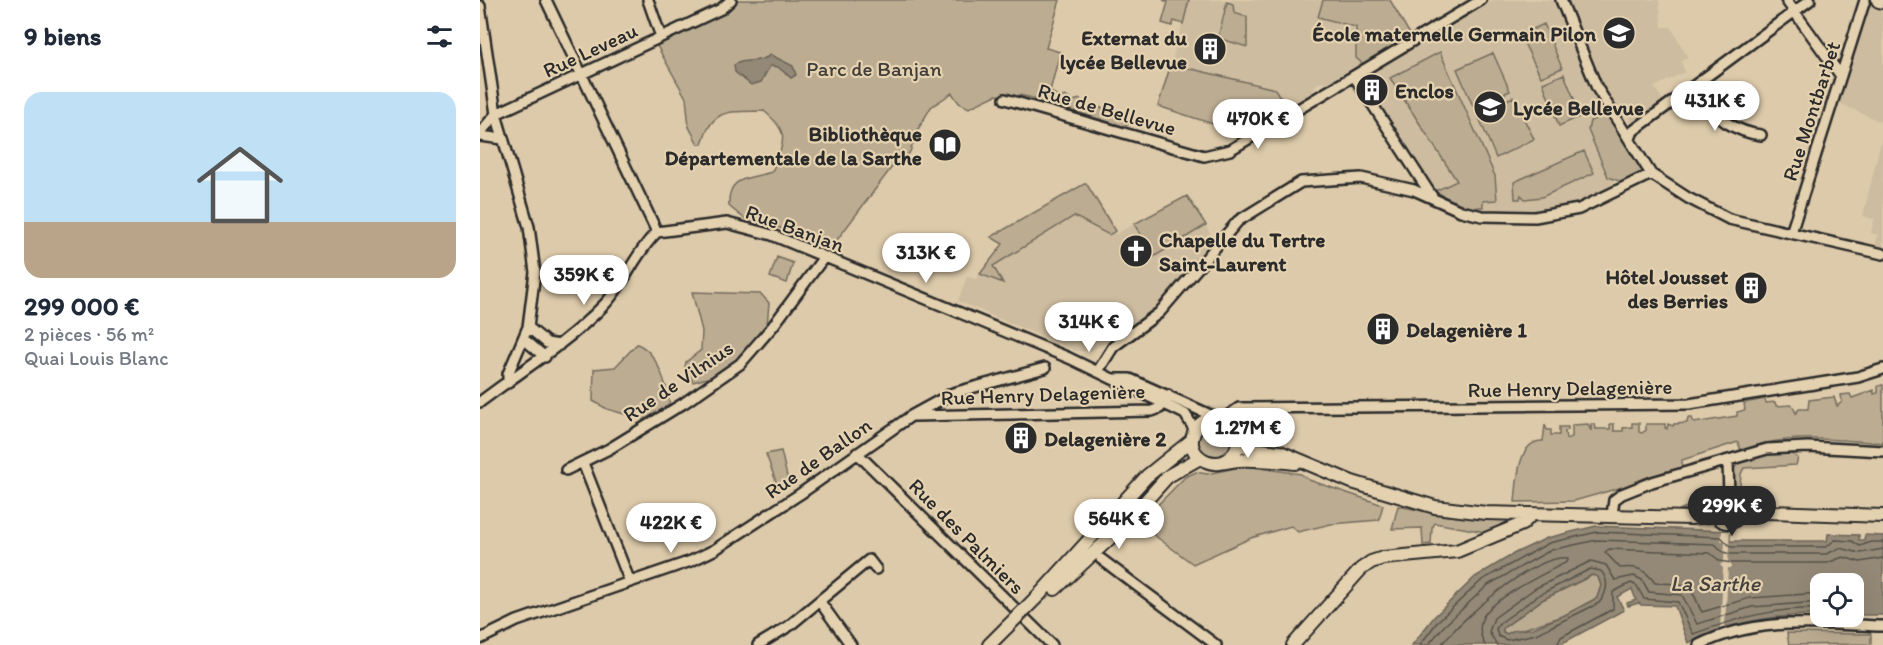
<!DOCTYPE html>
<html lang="fr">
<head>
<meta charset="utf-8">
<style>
  body { margin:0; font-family:Itim,sans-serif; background:#f6f6f7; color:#1f2937; height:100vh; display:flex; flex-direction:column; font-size:22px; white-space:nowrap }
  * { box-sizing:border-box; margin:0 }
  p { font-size:20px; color:#747a83 }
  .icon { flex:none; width:33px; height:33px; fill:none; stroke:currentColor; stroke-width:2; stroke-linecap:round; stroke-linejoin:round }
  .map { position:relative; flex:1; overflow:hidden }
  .sheet { display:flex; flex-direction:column; background:#fff; width:480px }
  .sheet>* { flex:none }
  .controls { position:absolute; left:1330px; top:573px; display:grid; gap:12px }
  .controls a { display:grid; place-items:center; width:54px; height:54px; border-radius:12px; background:#fff; box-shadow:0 6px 24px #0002; font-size:30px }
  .price { position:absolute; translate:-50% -51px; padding:0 14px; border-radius:21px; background:#fff; color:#222; font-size:20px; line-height:39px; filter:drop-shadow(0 2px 3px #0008) }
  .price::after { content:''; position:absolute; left:50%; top:36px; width:18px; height:14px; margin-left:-9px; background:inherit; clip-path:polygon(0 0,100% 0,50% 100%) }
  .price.on { background:#2b2b2b; color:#fff }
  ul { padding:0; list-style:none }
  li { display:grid; align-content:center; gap:12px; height:318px; padding:0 24px }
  li span { display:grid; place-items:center; height:186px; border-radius:18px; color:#555 }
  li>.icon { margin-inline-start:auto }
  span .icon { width:108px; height:108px; fill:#fffc; stroke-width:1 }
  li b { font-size:26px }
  h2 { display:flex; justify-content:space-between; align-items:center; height:72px; padding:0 24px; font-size:26px }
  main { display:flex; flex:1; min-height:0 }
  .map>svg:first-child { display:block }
  .built { fill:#cdbc9f }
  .green { fill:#bcad92; stroke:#746c5e; stroke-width:1.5 }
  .water { fill:#948976; stroke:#6a6358; stroke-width:1.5; fill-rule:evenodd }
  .pier { fill:#ddcaaa }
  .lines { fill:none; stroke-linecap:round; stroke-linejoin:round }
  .shore { stroke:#555149; stroke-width:1.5 }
  .street-casing { stroke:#2b2b2b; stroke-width:14 }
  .secondary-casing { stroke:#2b2b2b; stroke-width:16 }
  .primary-casing { stroke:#2b2b2b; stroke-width:18 }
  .street { stroke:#e4d1af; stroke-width:9 }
  .secondary { stroke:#e4d1af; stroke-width:12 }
  .primary { stroke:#e4d1af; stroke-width:14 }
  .secondary-bridge-casing { stroke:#2b2b2b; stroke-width:16; stroke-linecap:butt }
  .secondary-bridge { stroke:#e4d1af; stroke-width:12 }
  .labels { text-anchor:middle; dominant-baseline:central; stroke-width:4.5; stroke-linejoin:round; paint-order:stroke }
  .poi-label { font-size:21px; font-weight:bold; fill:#2b2b2b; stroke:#e4d1af; text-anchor:start }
  .street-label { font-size:21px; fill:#2b2b2b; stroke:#e4d1af }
  .park-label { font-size:21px; fill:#413e3a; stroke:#e4d1af }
  .water-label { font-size:22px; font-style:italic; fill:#45423e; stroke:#e4d1af }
</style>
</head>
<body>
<main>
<section class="sheet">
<h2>9 biens<svg class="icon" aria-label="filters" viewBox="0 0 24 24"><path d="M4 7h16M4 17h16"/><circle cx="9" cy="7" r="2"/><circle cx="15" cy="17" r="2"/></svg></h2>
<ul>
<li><span style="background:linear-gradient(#bfe0f5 70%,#b9a48a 0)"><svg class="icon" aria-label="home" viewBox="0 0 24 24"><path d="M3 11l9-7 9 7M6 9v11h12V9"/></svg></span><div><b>299 000 €</b><p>2 pièces · 56 m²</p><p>Quai Louis Blanc</p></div></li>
</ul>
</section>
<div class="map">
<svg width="1403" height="645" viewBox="0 0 1403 645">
  <rect width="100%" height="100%" fill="#ddcaaa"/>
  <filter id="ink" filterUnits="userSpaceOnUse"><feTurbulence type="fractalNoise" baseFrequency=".0167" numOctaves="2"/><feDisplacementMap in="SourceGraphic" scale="12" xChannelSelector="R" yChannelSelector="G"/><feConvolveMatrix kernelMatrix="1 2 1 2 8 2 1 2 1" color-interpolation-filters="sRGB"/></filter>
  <g filter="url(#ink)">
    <path class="built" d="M709,0H910L931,36L852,82L837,83L831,95L808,109L795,89L691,64Z
      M1013,0H1077L1112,91L1159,166L1133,181L1130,190L1098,204L1058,211L1003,212L983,207L961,195L950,186L880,79Z
      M1088,0H1179L1182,27H1191L1208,58L1201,61L1205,72L1174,87L1184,102L1153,124L1147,116L1143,118L1128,95Z
      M1393,5L1403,8V123L1357,102L1388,7Z
      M1403,132V249L1395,246L1398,235L1391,233L1394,219L1383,216Z
      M606,183L632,222L636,234L707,196L733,238L675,308L640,336L610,351H596L478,301L487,277L496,279L523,244L511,237Z"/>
    <path class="green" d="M257,0H580L566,48L580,52L570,91L580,98L585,96L593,101L600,99L605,106L613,105L616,109C623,105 635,112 639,117L645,114L650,118V124L642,126L583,108L561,107L556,99L539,95L538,98L516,95L489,108L479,103L472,93L451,107L437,131L430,152L421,163L418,160L415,163L354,244L337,241L286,223C273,227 259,215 249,206C247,175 270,179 292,172C304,141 311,133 284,111C250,112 232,107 222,144H218L209,127L206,98L176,44L247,12Z
      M683,0H709L703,24L694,21L692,26L682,23L688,2Z
      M843,0H910L931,36L883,64L876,58V27L838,17Z
      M747,2L753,4L754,13L767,17V47L738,38Z
      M1064,24L1082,68L1061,77L1040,35Z
      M960,52L1015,176L1017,200L1003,201V207H998L997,210L983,207L955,191L977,181L910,78Z
      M1013,53L1030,91L993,106L977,69Z
      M691,64L795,89L803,102L754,131L678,106Z
      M1084,74L1101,116L1079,126L1063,83Z
      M1033,97L1054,139L1016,158L997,113Z
      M1127,114L1163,172L1144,183L1128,177L1108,130L1110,121Z
      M1104,151L1114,173L1062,197L1045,199L1041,195L1040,199H1035L1034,182Z
      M606,183L635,231L629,235L594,216L513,266L523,283L500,274L523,244L511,237Z
      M707,196L726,225L672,258L673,254L654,224Z
      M297,257L313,263L307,283L290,277Z
      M212,292L281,294L289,303L287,326L258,362L237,375L213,382L205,367L206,362L221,350L222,331Z
      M157,344C178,352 187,386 190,406L165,420L127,409L113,401L114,369L135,367Z
      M1403,385V443C1355,440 1306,432 1261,451L1258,442L1202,460V470L1094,501L1035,502C1037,484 1037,440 1063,441L1065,425L1067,430H1071V435H1079V427H1088V430L1085,431L1086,439L1092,437V425L1108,424L1111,431V424H1115L1116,429H1130V424H1134V431H1143V428L1152,427V423H1159V432L1162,433L1166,430V424H1185V428L1187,429L1188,424L1193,426L1194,424L1207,423L1208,418H1212L1214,423L1257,416V412L1265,410L1264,403L1285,399L1286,403L1295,402L1296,406L1312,405L1316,413L1319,409H1328L1329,400L1354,397L1357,406L1362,402L1361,395L1370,394L1372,398L1394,390V394L1398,393V386Z
      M718 441a17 17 0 1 1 34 0a17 17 0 1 1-34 0Z
      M301,451L308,481L298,487L286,454Z
      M1309,452L1318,458L1316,465L1264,468L1261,474L1260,487L1266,494L1273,495L1274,506C1253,503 1242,472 1262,461C1276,454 1294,454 1309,452Z
      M692,461L694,465L684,473L638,527L594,561L647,503Z
      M765,466L821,474L829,480L903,505L899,520L851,524L818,532L811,526L771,538L713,564L659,524L705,477L716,472L727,474Z
      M1242,493L1230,509L1199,510Z
      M918,506L968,516L1035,520L1005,532L955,523L952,528L951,544L943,545L942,528L912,529Z
      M1113,575L1118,577L1121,586L1117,598L1083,616L1027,634L1023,632V628L1062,600Z
      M1307,633L1391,634V644L1309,645Z"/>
    <path class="water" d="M291,55L313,66L316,75L311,78L298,67L290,66L281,82L271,85L255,72L254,65C266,57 275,65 291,55Z
      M1116,526L1250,531V541H1347L1348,534L1379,535V540H1384L1385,535L1403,536V615H1374V584H1341V615C1294,614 1250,623 1208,643L1195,606L1161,605L1159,603L1148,606L1147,603L1156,600L1152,589L1137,597L1144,610L1079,645H932L954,617L995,577L1035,553L1067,538ZM1112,575L1118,577L1121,585L1117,598L1083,616L1053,628L1032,631L1027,634L1023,632V628L1062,600Z"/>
    <path class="pier" d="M1242,531H1250L1248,562L1251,563V568H1248L1245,627L1240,629L1242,592L1240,589L1242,588L1243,568L1240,565L1244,562L1245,541H1241Z"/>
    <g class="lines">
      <path class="shore" d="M1110,569L1121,571C1130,582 1127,593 1119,603L1056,634L1027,640L1018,636L1016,629L1020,623L1059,595Z
        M1341,593L1270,598L1222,612C1218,606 1217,599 1213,594C1204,581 1188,584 1175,583C1165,569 1157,566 1140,568L1125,552L1129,549L1230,553L1240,561L1251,563H1347L1363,557L1380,562L1403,558
        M940,645L958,621L1002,580L1069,543L1117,532L1241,537L1251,547H1346L1355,540L1372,541L1380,546L1391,542H1403
        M948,645L964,626L1008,585L1071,550L1117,540L1235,544L1243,552L1250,554H1346L1360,548L1380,553L1403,549
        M961,645C981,619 1054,554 1088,558L1087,562C1067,572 1013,598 1003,617C998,627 1000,636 1005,645
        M1017,645L1009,632L1014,618L1054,589L1111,561L1126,565L1135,580L1154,576L1162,580L1169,592L1202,595L1217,624L1272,607L1341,602
        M1077,645L1081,637L1133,609V592L1151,583L1157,586L1164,599L1198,602L1213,634C1255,619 1295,607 1341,609"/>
      <defs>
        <path id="street" d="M66,0L177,232
          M168,0L181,37
          M1081,0L1117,88L1171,174L1208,198L1249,219L1403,254
          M1306,0L1361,76
          M0,6L16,114L49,227L55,272L48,327L28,374V383
          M874,76L953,198
          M1207,91C1229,110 1251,132 1281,135
          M525,99L724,156L750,150L1001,0
          M0,133L16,114L241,9L251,0
          M0,136L23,139
          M1150,139L1153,131L1330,0
          M1311,233L1385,0
          M48,327L67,343L79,345
          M45,340L65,357
          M618,371L633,347L679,313L758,221L821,182L881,178L934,190L981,211L1002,216L1055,217L1099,209L1171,174
          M634,379H650L735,417
          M0,402C42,370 86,344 123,306C145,284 155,253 177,232L247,223L292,235L589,358L705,414L715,430
          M434,416L672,411L680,408L688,395
          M743,419L759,408L1209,404L1378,377L1403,369
          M754,427L761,415L772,409
          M377,453L572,645
          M1248,461L1249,498
          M103,463L150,582
          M86,470L129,449L204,403L260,364L293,326L344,257
          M1132,515L1134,500L1142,494L1172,482L1287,449L1328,447L1403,451
          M621,559L736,645
          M340,602L371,645
          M0,639L37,621L211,561L234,550L320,494L431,416L473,393L565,368
          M278,645L309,626L389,560L396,569
          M1219,645C1277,616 1340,624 1403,626"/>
        <path id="secondary" d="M758,436L765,446L772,449L800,452L872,482L955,507L1006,513L1211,518L1236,515
          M743,462C756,456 760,446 757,433L743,419C716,412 698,449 726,461C736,466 748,461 758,460C777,459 797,461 815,463
          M1236 510a12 12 0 1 1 24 0a12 12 0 1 1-24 0Z
          M1260,511L1403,516
          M575,589L644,525L688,476L720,458
          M560,594L667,476L712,440
          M509,645L527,627
          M813,645L881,569L891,562L903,558L977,551L1042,524L1052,514"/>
        <path id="primary" d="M1399,0L1403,1"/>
      </defs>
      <use href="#street" class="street-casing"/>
      <use href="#secondary" class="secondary-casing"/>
      <use href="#primary" class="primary-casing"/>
      <use href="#street" class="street"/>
      <use href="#secondary" class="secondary"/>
      <use href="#primary" class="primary"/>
      <defs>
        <path id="secondary-bridge" d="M527,627L560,594"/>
      </defs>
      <use href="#secondary-bridge" class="secondary-bridge-casing"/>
      <use href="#secondary-bridge" class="secondary-bridge"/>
    </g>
  </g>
  <defs>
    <symbol id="school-disc" viewBox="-11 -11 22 22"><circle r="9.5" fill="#2b2b2b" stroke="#e4d1af"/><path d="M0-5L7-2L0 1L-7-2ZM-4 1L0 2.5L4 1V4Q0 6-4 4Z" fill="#fff"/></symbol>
    <symbol id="building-disc" viewBox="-11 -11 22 22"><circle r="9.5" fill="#2b2b2b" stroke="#e4d1af"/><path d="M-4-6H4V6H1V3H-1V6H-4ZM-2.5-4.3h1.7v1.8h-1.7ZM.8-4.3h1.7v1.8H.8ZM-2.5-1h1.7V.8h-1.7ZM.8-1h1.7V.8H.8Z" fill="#fff"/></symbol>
    <symbol id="library-disc" viewBox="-11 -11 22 22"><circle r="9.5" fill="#2b2b2b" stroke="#e4d1af"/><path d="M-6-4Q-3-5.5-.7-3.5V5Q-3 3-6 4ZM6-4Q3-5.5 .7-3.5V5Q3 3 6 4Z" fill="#fff"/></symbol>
    <symbol id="church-disc" viewBox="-11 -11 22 22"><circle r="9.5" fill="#2b2b2b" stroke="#e4d1af"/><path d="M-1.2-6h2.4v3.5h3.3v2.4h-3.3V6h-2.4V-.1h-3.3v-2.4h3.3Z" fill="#fff"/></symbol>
  </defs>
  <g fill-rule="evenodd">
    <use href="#school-disc" x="1120" y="14" width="38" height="38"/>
    <use href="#building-disc" x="711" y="30" width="38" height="38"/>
    <use href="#building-disc" x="873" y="71" width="38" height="38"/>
    <use href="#school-disc" x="991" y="88" width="38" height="38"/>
    <use href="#library-disc" x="446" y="126" width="38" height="38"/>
    <use href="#church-disc" x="637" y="232" width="38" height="38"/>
    <use href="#building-disc" x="1252" y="269" width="38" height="38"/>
    <use href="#building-disc" x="884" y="310" width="38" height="38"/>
    <use href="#building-disc" x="522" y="419" width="38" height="38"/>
  </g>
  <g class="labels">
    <g class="poi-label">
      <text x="1116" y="33" text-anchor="end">École maternelle Germain Pilon</text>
      <text x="707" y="37" text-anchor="end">Externat du<tspan x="707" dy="24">lycée Bellevue</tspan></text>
      <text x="915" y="90">Enclos</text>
      <text x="1033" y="107">Lycée Bellevue</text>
      <text x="442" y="133" text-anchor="end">Bibliothèque<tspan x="442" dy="24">Départementale de la Sarthe</tspan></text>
      <text x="679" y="239">Chapelle du Tertre<tspan x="679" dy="24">Saint-Laurent</tspan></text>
      <text x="1248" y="276" text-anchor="end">Hôtel Jousset<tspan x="1248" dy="24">des Berries</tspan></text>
      <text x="926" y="329">Delagenière 1</text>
      <text x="564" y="438">Delagenière 2</text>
    </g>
    <g class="street-label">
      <text transform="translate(110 50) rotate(-25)">Rue Leveau</text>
      <text transform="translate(627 109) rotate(16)">Rue de Bellevue</text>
      <text transform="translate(1331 111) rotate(-72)">Rue Montbarbet</text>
      <text transform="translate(315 228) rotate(20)">Rue Banjan</text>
      <text transform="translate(198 381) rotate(-34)">Rue de Vilnius</text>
      <text transform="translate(1090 388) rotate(-1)">Rue Henry Delagenière</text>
      <text transform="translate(563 394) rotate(-2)">Rue Henry Delagenière</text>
      <text transform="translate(338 458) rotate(-35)">Rue de Ballon</text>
      <text transform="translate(487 536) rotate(45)">Rue des Palmiers</text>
    </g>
    <g class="park-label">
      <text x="394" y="68">Parc de Banjan</text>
    </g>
    <g class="water-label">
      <text x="1235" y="583">La Sarthe</text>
    </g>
  </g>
</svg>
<div class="controls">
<a><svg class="icon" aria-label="locate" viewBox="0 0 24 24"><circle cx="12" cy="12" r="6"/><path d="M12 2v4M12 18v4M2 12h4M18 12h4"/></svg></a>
</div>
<b class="price" style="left:1235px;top:132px">431K €</b>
<b class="price" style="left:778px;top:150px">470K €</b>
<b class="price" style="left:446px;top:284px">313K €</b>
<b class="price" style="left:104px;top:306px">359K €</b>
<b class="price" style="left:609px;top:353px">314K €</b>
<b class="price" style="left:768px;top:459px">1.27M €</b>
<b class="price on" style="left:1252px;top:537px">299K €</b>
<b class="price" style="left:639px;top:550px">564K €</b>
<b class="price" style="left:191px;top:554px">422K €</b>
</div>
</main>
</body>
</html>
